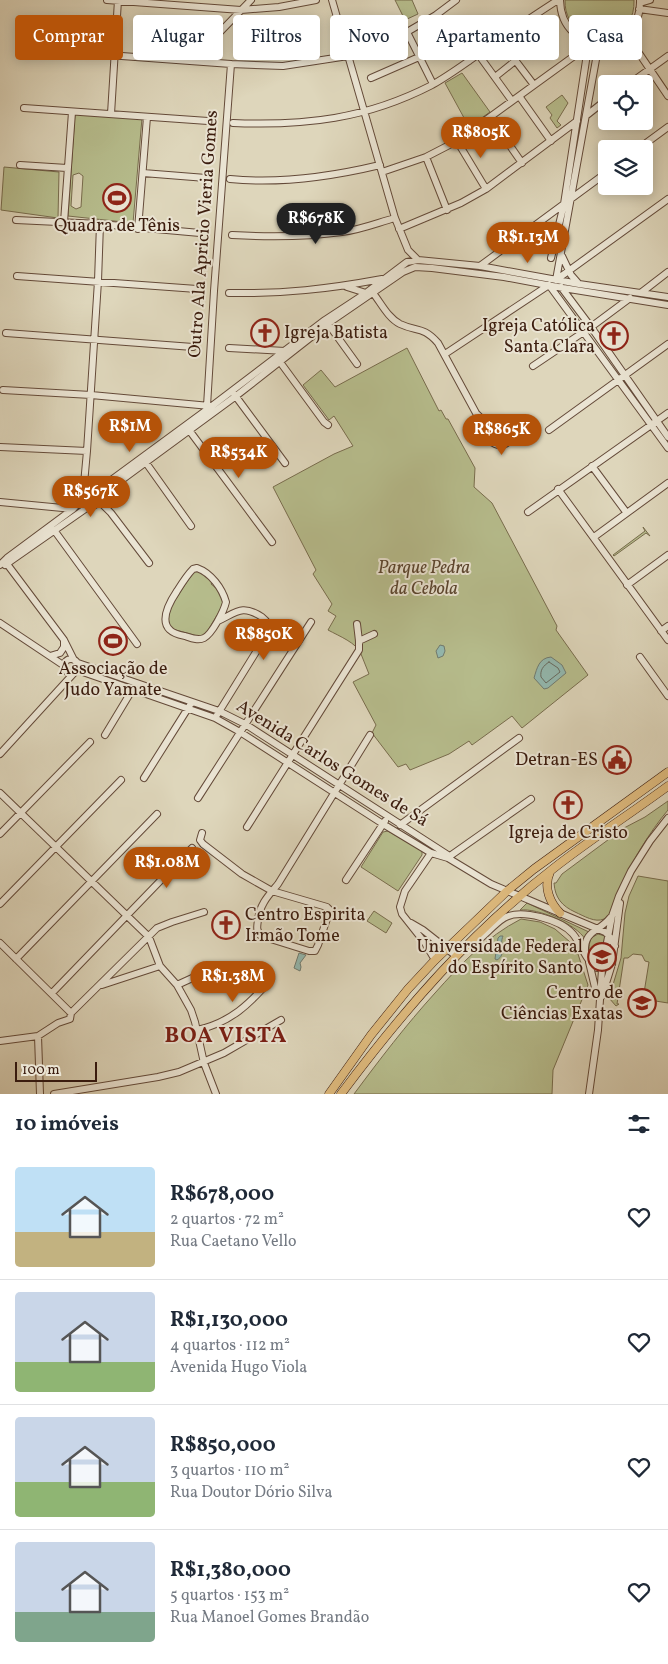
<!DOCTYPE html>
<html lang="pt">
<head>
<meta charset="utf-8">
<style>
  body { margin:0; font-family:Vollkorn,serif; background:#f6f6f7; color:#1f2937; height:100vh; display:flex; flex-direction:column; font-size:19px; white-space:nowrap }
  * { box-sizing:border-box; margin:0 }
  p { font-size:16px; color:#747a83 }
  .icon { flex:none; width:28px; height:28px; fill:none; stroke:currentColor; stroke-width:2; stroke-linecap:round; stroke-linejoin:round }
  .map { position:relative; height:1094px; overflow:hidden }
  .panel { display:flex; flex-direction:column; background:#fff; flex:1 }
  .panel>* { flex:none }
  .banner { position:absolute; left:15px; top:15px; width:639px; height:45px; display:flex; gap:10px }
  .tools { position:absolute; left:598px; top:75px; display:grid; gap:10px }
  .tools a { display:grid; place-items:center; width:55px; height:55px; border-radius:5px; background:#fff; box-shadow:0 2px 12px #0003; font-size:25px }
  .scale { position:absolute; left:15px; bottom:12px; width:82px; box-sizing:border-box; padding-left:5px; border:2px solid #3b1c0e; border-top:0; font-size:14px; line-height:18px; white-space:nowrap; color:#3b1c0e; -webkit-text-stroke:4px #eae4d3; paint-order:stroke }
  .price { position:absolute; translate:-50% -42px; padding:0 11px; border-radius:18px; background:#b45309; color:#fff; font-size:16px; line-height:32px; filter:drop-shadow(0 1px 2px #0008) }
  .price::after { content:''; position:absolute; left:50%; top:30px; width:15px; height:11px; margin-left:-8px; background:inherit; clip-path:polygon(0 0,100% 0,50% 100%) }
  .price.current { background:#222; color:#fff }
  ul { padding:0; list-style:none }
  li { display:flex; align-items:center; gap:15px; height:125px; padding:0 15px }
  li+li { border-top:1px solid #e0e1e3 }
  li span { display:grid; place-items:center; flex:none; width:140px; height:100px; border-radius:5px; color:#555 }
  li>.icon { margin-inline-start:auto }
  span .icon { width:60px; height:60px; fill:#fffc; stroke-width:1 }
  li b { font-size:21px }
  h2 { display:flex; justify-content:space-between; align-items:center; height:60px; padding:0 15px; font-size:21px }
  .chip { padding:0 18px; border-radius:5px; background:#fff; box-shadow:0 2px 12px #0003; font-size:18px; line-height:45px }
  .chip.current { background:#b45309; color:#fff }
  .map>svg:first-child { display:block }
  .green { fill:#b6bc8c; stroke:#786c4d; fill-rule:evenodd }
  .water { fill:#93b9b0; stroke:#707a6f }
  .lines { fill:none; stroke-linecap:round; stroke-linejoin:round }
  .shore { stroke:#676a5f; stroke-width:1 }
  .minor-casing { stroke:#644a39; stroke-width:8 }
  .major-casing { stroke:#3b1c0e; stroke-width:9 }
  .minor { stroke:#eae4d3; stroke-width:6 }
  .major { stroke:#dfbb7e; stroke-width:8 }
  .labels { text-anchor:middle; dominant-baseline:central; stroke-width:4; stroke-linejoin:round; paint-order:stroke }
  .poi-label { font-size:18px; fill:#3b1c0e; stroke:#eae4d3; text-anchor:end }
  .street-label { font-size:18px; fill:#3b1c0e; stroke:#eae4d3 }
  .park-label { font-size:18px; font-style:italic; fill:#5a442e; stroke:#eae4d3 }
  .district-label { font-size:22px; font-weight:bold; letter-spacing:1px; fill:#7a1f14; stroke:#eae4d3 }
</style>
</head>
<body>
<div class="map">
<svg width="668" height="1094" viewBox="0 0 668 1094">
  <rect width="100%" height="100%" fill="#ded6bb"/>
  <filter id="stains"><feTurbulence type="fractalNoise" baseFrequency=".004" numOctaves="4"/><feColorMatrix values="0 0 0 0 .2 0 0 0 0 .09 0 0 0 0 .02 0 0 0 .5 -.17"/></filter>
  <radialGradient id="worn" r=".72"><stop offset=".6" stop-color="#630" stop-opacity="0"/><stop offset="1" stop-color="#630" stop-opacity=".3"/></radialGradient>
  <path class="green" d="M395,0H412L418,14L405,20Z
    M565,0H634C636,50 564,49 565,0Z
    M462,73L490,112L469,127L445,83Z
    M562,95L568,103L557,121L561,125L557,128L550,118L552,115L546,107Z
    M75,113L142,118L133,223L68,216ZM79,173L83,176L81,207L76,209L71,206L73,175Z
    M4,167L59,172L58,218L1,210Z
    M407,348L439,411L441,410L446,419H448L475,468L474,487L492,503L557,626L556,630L588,675L522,728L512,716L472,745L469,741L449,754L410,770L406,764L398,767L372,733L376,725L353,682L369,674C366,667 364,661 361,654C357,643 339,636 328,630L336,616L328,611L332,604L313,574L316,570L273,487L334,454L353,446L334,416L329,420L303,385L321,370L335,387Z
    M643,527L650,536L646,533L614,556L613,555L645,531Z
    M198,570L213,581L211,584L222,593L225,602L205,635L201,637L169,628L168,611L194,571Z
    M668,801V810C651,830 629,865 620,890C617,900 615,915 604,919C595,923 584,916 575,912C562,906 555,898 554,883H556L562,874L624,828L645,817Z
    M388,831L422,851V855L398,891L361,867L383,832Z
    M638,876L668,881V1003L643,999L649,962L645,961L642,955L633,954L628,958H624L617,1004H619L616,1006L609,998L621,958L625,913L629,896Z
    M527,903L589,932L585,939C576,924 538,908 520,910Z
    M374,911L392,923L386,933L367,921Z
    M521,919L540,922L555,929L570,942L577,951L588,985L553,1070L552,1094H354C380,1059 406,1025 435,993C461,964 486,937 521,919Z
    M598,934L605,936L600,966C589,960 587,950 591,938Z"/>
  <path class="water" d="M440,645L444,646L445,651L443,656L438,658L436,651Z
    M551,657L562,665L566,673L548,688L544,689L534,678C537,668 539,658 551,657Z
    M500,936H503C499,945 507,954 497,960L495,959L498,938Z
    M299,953L306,955L300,963L301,967L300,971L294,968Z"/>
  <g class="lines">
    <path class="shore" d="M549,662L558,668L560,672L546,683L541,677C540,670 543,666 549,662Z"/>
    <defs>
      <path id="minor" d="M107,0L241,10L279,7L316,0
        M332,0L395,218L408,250L418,260
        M560,0C561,58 642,56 640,0
        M640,3L650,0
        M639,9L668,13
        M407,32L433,84
        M626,34L668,96
        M453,39L469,61
        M499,39L534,85
        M26,49L231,64L283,66L348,56L375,46L407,32L436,15L456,0
        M478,54L512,101
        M192,61L251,0
        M495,77L515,61
        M371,78L419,57L451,36L436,15
        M629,84L668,56
        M519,96L551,141
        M24,108L208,121
        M111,114L118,0
        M587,115L606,100
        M490,117L522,163
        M233,123C305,126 366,119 432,85C455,72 477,55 498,40C518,26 538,13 558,0
        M457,141L486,189
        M638,149L668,127
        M426,157L447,210
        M20,165L67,168
        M382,172L426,157L457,141L570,59L588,47
        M143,173L206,178
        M230,179C281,184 330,177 380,165
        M16,220L100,224L200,233
        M64,222L72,112
        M138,229L147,117
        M399,229L461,203L486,189L577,121
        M232,235C268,237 306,237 342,232C360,230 377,223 395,218
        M562,256L571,275L578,283
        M551,258L564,204L589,41
        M480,266L606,173
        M17,276L197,289
        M556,280L599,43
        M556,280L668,199
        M549,285L668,448
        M347,287L366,293
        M561,287L591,327L668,437
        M642,292L668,272
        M229,293C283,294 328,289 382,279
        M373,293C381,303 388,318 400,324C417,332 423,326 438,343L476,413L489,426
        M326,321L357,364
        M6,333L193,347
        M229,348L285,351
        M445,354L549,285
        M280,362L324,422L328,425
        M533,366L591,327L630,298
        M3,390L91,395L210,406
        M234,394L285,463
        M207,406L214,291L231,64
        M487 432a13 13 0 1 1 26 0a13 13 0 1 1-26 0Z
        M189,430L272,542
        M549,430L668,344
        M0,447L87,451
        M144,460L191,526
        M592,466L626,512
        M558,489L668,640
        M95,492L212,406L325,320L366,293L407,262L418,260L480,266L579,284L668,297
        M83,495L87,451L98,281L100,224
        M82,499L85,506L90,507L95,505L99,498L108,490L236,396L333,320L403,272L415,267L432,268L504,277L563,288L668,305
        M98,500L111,513L149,563
        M0,502L73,509
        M528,512L668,413
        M54,530L137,644
        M594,537L668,483
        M7,564L64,640L74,660
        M0,565L7,558L73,509C81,502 83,488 95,492
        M5,565L88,507
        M197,568C211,573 222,588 226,602C224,611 212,634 204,638C198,641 191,638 185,636C180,635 174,634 170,630C159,620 171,600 177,591C182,583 187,575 193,569Z
        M627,585L668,555
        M0,623L63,665
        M661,631L668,626
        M359,641L374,634
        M50,656L60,653L64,647V641
        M640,657L668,696
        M64 666a7 7 0 1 1 14 0a7 7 0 1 1-14 0Z
        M78,663L219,711L245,724L448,855
        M77,670L215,718L240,732L383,824L431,853L448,858L491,884L605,932L610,937L615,946
        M217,715L269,631C269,624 267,621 262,617C242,604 237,612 218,621
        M105,735L134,687
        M0,754L74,673
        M144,778L190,705
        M0,793L149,937L160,966L177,985L191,1010L195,1022L204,1063L216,1094
        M198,798L311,622
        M400,825L519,738
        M247,827L359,650V641L357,624
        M202,833L200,840L203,844L242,874L272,891L327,907L330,910L318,945L315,951H309L261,936C256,930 257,927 258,920C260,904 268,896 278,884L370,735
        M0,834L90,742
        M431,853L405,891L400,907L402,914L425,943L435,960
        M450,856L531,799
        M346,880L385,821
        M0,904L121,780
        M411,923L423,930L456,956
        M0,943L71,1013
        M468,947C483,940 491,926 504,918C521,908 561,920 573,934C582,945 585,960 597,968H605L612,964
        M585,952C584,930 599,932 610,918
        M16,959L157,814
        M589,962L597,996
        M102,985L160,966
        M177,985L212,969
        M52,993L192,848
        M602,996L612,964L620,903
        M197,1030C230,1023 250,1004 271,979
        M38,1036L40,1094
        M0,1041L38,1036L58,1023L70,1019L71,1013L157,928L172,922L204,912
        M54,1094L158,1077L179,1072L224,1053L281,1020
        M589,1094L598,1030L602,969L612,916L619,896L631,871L650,841L668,818"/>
      <path id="major" d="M550,872C543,887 550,903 560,913
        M329,1094L371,1035L408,989L435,960L507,891L534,869L668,772
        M341,1094C403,1011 471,932 554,868C591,839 630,814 668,786"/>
    </defs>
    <use href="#minor" class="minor-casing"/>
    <use href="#major" class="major-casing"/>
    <use href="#minor" class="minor"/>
    <use href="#major" class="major"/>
  </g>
  <defs>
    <symbol id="stadium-ring" viewBox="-11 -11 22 22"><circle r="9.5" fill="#eae4d3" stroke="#8f2418" stroke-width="1.5"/><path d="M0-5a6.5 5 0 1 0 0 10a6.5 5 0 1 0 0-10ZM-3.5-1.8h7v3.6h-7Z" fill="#8f2418"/></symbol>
    <symbol id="church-ring" viewBox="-11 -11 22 22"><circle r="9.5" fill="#eae4d3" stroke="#8f2418" stroke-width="1.5"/><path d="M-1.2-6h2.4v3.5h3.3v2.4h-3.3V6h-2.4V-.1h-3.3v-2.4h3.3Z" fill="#8f2418"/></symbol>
    <symbol id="civic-ring" viewBox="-11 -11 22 22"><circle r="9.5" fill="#eae4d3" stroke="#8f2418" stroke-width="1.5"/><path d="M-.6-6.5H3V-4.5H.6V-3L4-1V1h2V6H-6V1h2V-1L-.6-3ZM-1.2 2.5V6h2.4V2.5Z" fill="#8f2418"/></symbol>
    <symbol id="university-ring" viewBox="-11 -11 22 22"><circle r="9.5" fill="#eae4d3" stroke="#8f2418" stroke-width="1.5"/><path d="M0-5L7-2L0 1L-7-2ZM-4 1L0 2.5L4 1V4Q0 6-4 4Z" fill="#8f2418"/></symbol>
  </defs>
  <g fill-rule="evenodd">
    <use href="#stadium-ring" x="101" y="182" width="32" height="32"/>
    <use href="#church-ring" x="249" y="317" width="32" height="32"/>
    <use href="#church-ring" x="598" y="320" width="32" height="32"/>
    <use href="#stadium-ring" x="97" y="625" width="32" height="32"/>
    <use href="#civic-ring" x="601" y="744" width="32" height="32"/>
    <use href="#church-ring" x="552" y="789" width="32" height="32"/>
    <use href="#church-ring" x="210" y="909" width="32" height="32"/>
    <use href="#university-ring" x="586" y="941" width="32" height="32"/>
    <use href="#university-ring" x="626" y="987" width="32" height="32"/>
  </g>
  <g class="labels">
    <g class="poi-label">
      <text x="117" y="226" text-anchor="middle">Quadra de Tênis</text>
      <text x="595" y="326">Igreja Católica<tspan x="595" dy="21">Santa Clara</tspan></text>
      <text x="284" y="333" text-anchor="start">Igreja Batista</text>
      <text x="113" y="669" text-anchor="middle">Associação de<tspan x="113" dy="21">Judo Yamate</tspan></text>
      <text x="598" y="760">Detran-ES</text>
      <text x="568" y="833" text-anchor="middle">Igreja de Cristo</text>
      <text x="245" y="915" text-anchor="start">Centro Espirita<tspan x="245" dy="21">Irmão Tome</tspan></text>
      <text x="583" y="947">Universidade Federal<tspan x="583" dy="21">do Espírito Santo</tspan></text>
      <text x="623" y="993">Centro de<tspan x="623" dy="21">Ciências Exatas</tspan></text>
    </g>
    <g class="street-label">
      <text transform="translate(204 234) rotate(-86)">Outro Ala Apricio Vieria Gomes</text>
      <text transform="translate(332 764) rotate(32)">Avenida Carlos Gomes de Sá</text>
    </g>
    <g class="park-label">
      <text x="424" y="568">Parque Pedra<tspan x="424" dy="21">da Cebola</tspan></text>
    </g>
    <g class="district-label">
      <text x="226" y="1036">BOA VISTA</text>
    </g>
  </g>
  <rect width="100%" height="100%" filter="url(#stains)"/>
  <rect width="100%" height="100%" fill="url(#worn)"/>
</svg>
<div class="tools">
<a><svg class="icon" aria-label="locate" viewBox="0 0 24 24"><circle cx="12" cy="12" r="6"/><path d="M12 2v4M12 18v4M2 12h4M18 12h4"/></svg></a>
<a><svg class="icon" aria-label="layers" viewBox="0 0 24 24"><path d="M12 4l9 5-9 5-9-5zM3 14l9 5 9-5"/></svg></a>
</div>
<div class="scale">100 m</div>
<b class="price" style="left:481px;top:159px">R$805K</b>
<b class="price current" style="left:316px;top:245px">R$678K</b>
<b class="price" style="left:528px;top:264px">R$1.13M</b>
<b class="price" style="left:130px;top:453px">R$1M</b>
<b class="price" style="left:502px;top:456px">R$865K</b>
<b class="price" style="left:239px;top:479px">R$534K</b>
<b class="price" style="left:91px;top:518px">R$567K</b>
<b class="price" style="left:264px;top:661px">R$850K</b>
<b class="price" style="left:167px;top:889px">R$1.08M</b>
<b class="price" style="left:233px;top:1003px">R$1.38M</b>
<div class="banner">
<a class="chip current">Comprar</a>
<a class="chip">Alugar</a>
<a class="chip">Filtros</a>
<a class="chip">Novo</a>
<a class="chip">Apartamento</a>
<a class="chip">Casa</a>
</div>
</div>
<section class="panel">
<h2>10 imóveis<svg class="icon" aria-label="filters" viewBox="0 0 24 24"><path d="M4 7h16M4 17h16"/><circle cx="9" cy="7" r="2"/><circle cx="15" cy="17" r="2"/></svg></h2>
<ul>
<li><span style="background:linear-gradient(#bfe0f5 65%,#c2b280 0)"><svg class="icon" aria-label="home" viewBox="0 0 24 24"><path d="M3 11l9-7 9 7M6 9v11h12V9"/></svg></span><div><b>R$678,000</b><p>2 quartos · 72 m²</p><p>Rua Caetano Vello</p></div><svg class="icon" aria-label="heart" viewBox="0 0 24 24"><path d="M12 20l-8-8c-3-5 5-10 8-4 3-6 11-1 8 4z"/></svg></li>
<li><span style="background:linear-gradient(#c9d6e8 70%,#8fb573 0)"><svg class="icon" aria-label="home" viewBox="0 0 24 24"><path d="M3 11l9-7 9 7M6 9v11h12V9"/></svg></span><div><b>R$1,130,000</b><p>4 quartos · 112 m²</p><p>Avenida Hugo Viola</p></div><svg class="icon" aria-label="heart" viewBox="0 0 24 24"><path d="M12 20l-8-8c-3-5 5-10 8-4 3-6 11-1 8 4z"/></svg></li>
<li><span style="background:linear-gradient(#c9d6e8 65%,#8fb573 0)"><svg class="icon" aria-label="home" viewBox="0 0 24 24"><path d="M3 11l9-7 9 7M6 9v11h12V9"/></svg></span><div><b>R$850,000</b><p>3 quartos · 110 m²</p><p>Rua Doutor Dório Silva</p></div><svg class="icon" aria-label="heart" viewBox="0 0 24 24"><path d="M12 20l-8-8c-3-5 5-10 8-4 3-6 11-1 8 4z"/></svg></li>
<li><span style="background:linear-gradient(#c9d6e8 70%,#7fa58c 0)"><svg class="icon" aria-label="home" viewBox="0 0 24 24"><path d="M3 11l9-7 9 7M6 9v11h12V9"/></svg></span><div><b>R$1,380,000</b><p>5 quartos · 153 m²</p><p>Rua Manoel Gomes Brandão</p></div><svg class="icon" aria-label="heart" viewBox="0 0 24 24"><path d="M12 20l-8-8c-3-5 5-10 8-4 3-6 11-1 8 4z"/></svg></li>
</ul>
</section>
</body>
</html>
